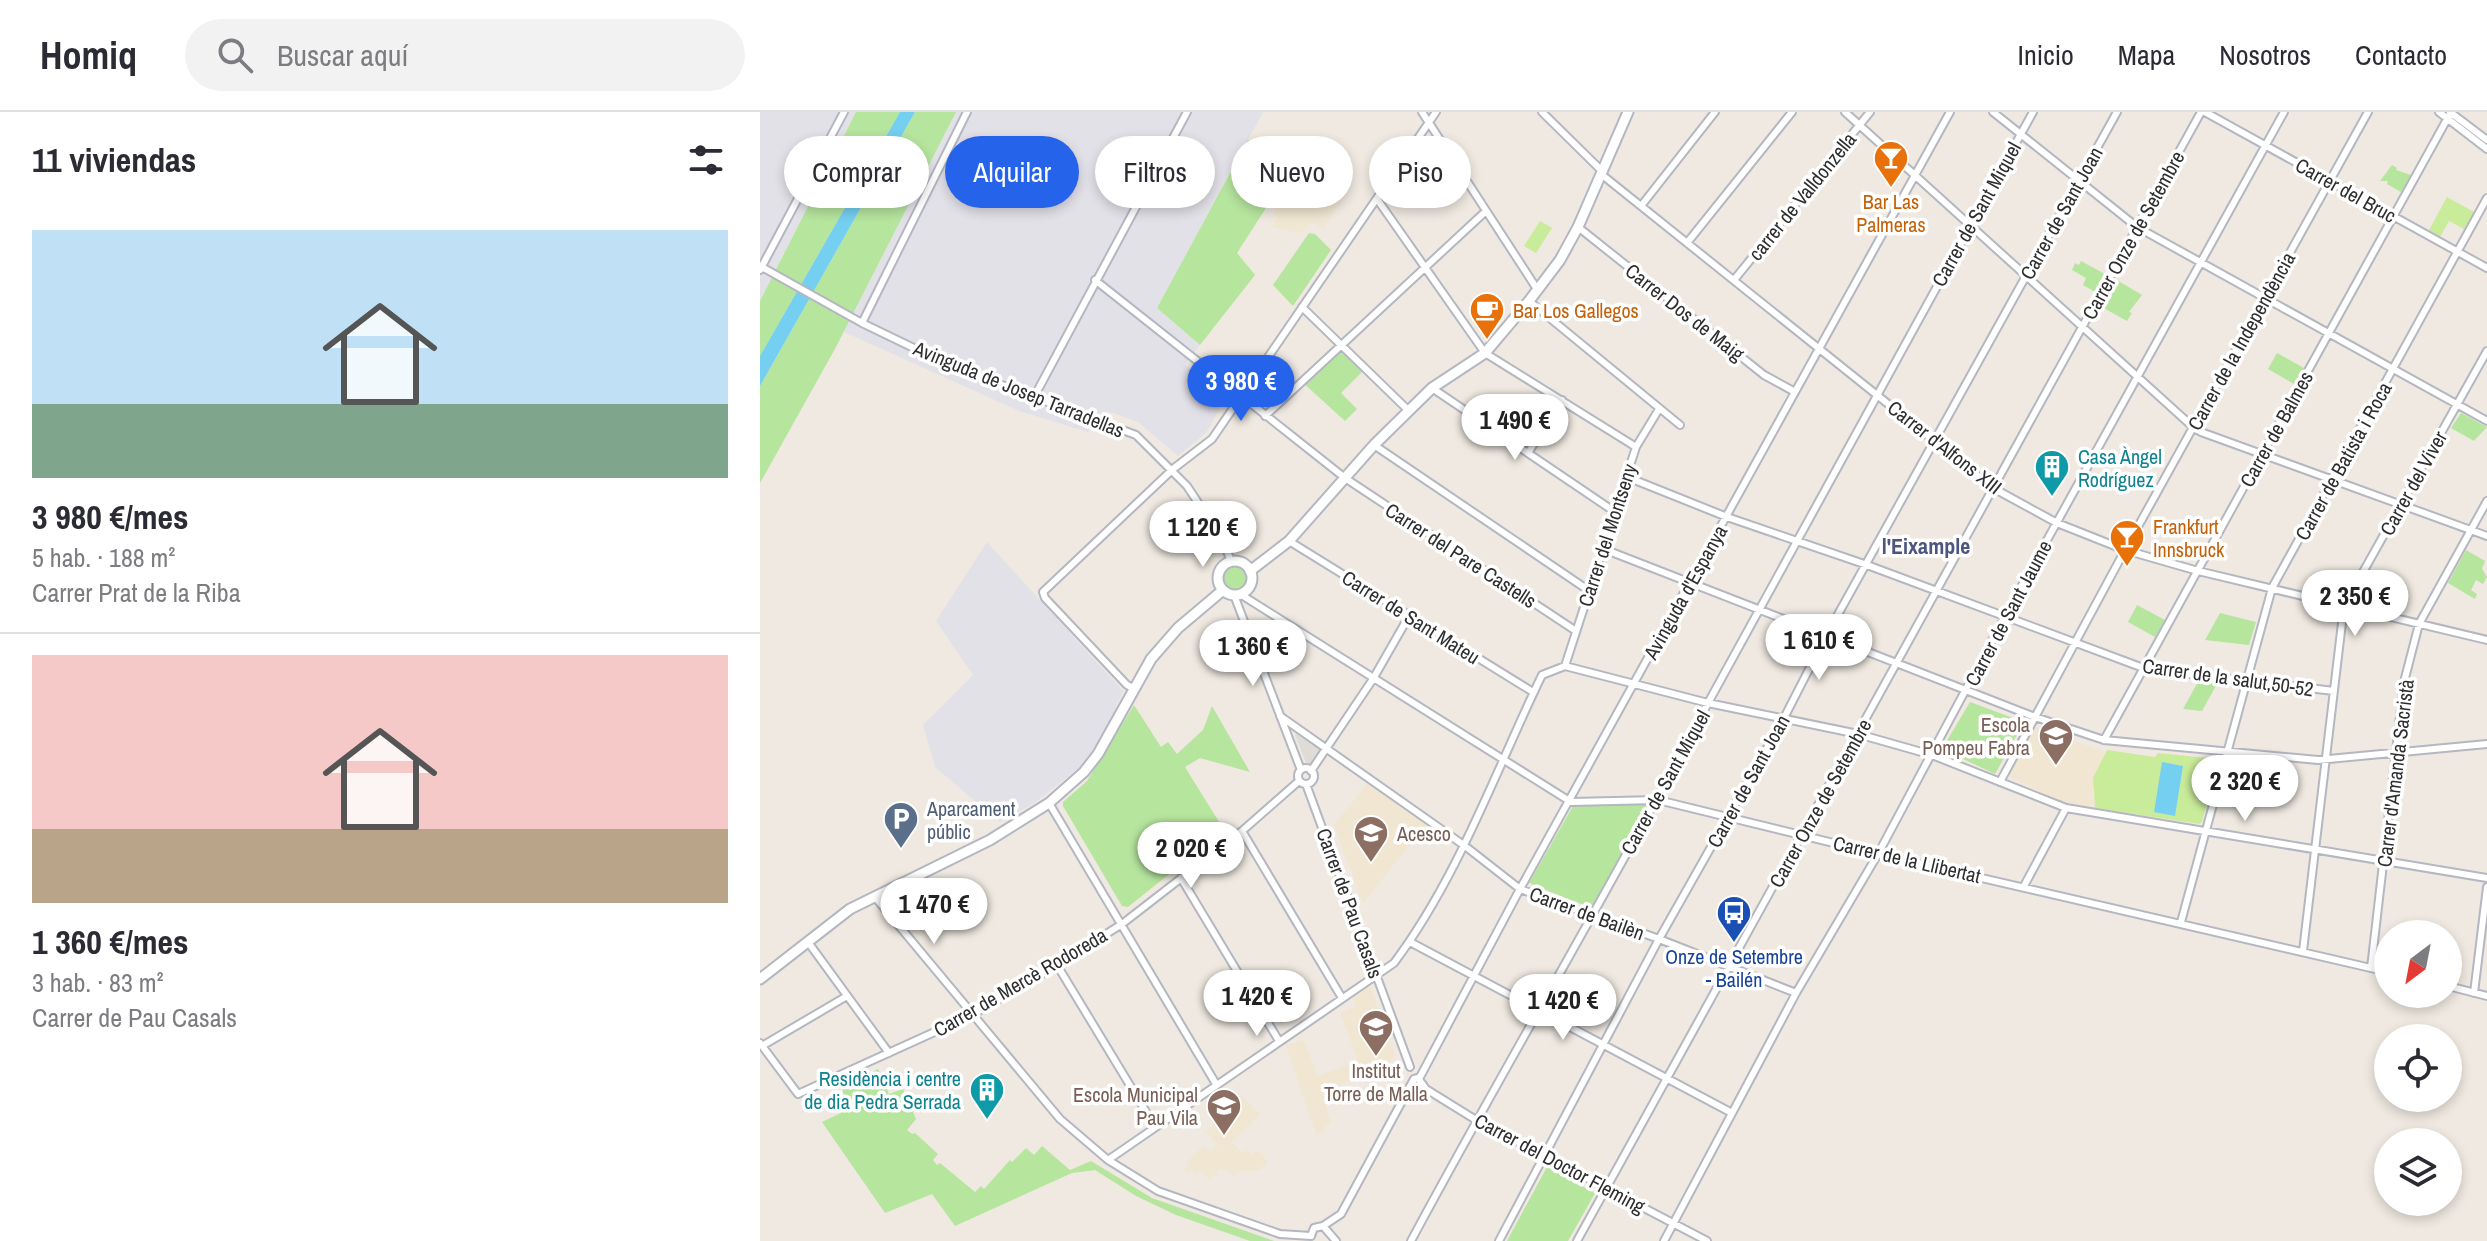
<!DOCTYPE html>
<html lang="es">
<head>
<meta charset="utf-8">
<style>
  body { margin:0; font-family:"Archivo Narrow",sans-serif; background:#f2f2f3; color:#2b2b33; height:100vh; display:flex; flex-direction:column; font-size:30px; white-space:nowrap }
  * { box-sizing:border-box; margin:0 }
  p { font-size:26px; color:#7c7c81 }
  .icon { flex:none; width:44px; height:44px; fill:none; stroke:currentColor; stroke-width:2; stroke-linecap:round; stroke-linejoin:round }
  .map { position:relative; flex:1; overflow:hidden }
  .sheet { display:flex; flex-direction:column; background:#fff; width:760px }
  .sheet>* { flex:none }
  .guide { position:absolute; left:24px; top:24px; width:760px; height:72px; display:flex; gap:16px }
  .needle { width:52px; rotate:212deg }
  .buttons { position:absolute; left:1614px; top:808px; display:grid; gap:16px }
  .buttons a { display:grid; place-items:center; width:88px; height:88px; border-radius:50%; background:#fff; box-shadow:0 4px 12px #0003; font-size:40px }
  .price { position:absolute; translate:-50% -68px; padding:0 18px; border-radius:28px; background:#fff; color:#222; font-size:26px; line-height:52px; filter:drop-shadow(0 2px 4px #0008) }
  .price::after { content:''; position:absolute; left:50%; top:48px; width:24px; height:18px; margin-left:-12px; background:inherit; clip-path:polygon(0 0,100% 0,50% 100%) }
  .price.on { background:#2563eb; color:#fff }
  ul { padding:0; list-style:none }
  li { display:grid; align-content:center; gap:16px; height:424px; padding:0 32px }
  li+li { border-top:2px solid #e1e1e2 }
  li span { display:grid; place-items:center; height:248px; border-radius:0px; color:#555 }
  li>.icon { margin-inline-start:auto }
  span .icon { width:144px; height:144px; fill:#fffc; stroke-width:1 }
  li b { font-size:34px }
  h2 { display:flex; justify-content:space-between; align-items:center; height:96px; padding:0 32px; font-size:34px }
  .tag { padding:0 28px; border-radius:36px; background:#fff; box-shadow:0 4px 12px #0003; font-size:28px; line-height:72px }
  .tag.on { background:#2563eb; color:#fff }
  header { display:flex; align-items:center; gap:48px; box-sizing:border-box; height:112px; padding:0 40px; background:#fff; border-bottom:2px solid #e1e1e2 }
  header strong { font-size:38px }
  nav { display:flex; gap:44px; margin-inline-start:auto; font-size:28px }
  .search { width:560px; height:72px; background:#f2f2f3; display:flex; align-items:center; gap:20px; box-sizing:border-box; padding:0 28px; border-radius:44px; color:#7c7c81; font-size:30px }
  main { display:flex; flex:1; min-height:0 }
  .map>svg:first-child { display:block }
  .industrial { fill:#e3e1e8 }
  .education { fill:#f0e6d1 }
  .green { fill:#b6e59e }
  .pitch { fill:#c9ec9a }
  .plaza { fill:#dfdcd8 }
  .water { fill:#75cff0 }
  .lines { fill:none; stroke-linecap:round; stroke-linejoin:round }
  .street-casing { stroke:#b4b7c1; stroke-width:10 }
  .secondary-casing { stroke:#b4b7c1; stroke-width:13 }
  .street { stroke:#fff; stroke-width:6 }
  .secondary { stroke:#fff; stroke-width:9 }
  .labels { text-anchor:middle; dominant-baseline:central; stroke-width:7; stroke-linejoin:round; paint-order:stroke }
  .street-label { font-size:20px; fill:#2e2e2e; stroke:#fff }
  .food-label { font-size:20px; fill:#c56008; stroke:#fff; text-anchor:start }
  .culture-label { font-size:20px; fill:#0d838f; stroke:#fff; text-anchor:start }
  .education-label { font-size:20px; fill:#785e54; stroke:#fff; text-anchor:end }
  .service-label { font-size:20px; fill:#4e5e75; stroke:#fff; text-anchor:start }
  .transit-label { font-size:20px; fill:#164399; stroke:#fff }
  .neighbourhood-label { font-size:22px; font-weight:bold; fill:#4d5680; stroke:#fff }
</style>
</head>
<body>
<header>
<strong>Homiq</strong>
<div class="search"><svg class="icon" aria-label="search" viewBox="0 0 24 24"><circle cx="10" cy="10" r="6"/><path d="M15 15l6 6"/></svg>Buscar aquí</div>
<nav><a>Inicio</a><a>Mapa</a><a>Nosotros</a><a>Contacto</a></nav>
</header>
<main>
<section class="sheet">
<h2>11 viviendas<svg class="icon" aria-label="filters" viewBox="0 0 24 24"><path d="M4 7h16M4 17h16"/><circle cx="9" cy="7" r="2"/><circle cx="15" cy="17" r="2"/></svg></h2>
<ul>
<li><span style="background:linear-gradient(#bfe0f5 70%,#7fa58c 0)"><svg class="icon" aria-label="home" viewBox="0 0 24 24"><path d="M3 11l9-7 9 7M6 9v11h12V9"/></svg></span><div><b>3 980 €/mes</b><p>5 hab. · 188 m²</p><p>Carrer Prat de la Riba</p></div></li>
<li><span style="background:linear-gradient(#f6c9c9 70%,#b9a48a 0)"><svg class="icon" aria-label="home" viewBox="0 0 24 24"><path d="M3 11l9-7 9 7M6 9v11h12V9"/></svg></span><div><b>1 360 €/mes</b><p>3 hab. · 83 m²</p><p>Carrer de Pau Casals</p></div></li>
</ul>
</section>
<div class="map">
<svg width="1727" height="1129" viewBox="0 0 1727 1129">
  <rect width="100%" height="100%" fill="#efe9e1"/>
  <path class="industrial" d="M0,0H96L0,189Z
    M196,0H503L397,196L440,233L425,253L466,285L446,321L418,344L378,310L347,299L328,320L259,299L84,220Z
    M227,430L363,579L346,618L321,654L276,690L240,710L175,655L163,613L213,563L176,509Z"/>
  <path class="education" d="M563,68L586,83L563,117L554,111L548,113L541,121L512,115L518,104L513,101L529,72L536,78L553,71L556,73Z
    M1277,615L1344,640L1332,680L1335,696L1302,690L1252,666L1249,662L1274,616Z
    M609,669L668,710L603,791L574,713Z
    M610,873L635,943L623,963L605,969L603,965L561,978L571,1011L564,1013L566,1019L556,1022L526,933L544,928L557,964L598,949L580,900L596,895L593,885Z
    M481,984L500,1003L471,1030L483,1041L487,1037L492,1043L497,1038L508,1050L499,1059H479L473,1064L469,1059L460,1057L450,1067L441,1059L436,1062L431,1058L427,1061L424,1057L430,1052L428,1049L443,1034L451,1039L458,1033L446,1020Z"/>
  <path class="green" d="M96,0H140L0,244V189Z
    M155,0H196L76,235L0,371V274Z
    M488,28L533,54L477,141L495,163L440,233L397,196Z
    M1632,53L1637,56L1636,58L1651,63L1641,80L1627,72L1628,69H1620Z
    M549,121L555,122L571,138L533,194L513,173Z
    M1321,149L1345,162L1335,180L1323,173L1326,166L1312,158L1315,151L1319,153Z
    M1355,167L1382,183L1369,200L1372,201L1367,209L1340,194Z
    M580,232L605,257L581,281L597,297L585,309L541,269Z
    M1517,241L1544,256L1534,272L1508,257Z
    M1701,301L1727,315L1714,329L1691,316Z
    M1706,438L1725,449L1722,457L1727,465L1723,472L1716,468L1711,478L1717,482L1715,487L1688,471Z
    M462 466a13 13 0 1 1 26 0a13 13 0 1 1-26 0Z
    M1377,493L1405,508L1395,525L1368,510Z
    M1460,501L1496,510L1489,533L1445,528Z
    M1439,568L1458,570L1442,599L1423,597Z
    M1210,590L1264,610L1235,662L1182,637Z
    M374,593L401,635L408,630L417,642L443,618L452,594L490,660L440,646L425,655L464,718L368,795L362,794L303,694V690L327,669Z
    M889,692L831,796L769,771L813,694Z
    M118,957L129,982L143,977L156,1007L147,1018L152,1022L155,1021L178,1042L173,1048L177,1053L180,1051L215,1080L221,1074L224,1077L250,1048L252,1050L266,1036L274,1043L282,1034L310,1058L331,1049L392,1086L514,1129H490L416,1103L376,1084L335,1058L312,1061L195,1114L172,1082L125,1101L62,1010L87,998L82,975Z
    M787,1055L835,1081L808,1129H747Z"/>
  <path class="pitch" d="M1687,85L1714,100L1704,117L1689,109L1680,125L1669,118Z
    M780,109L792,116L776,141L764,134Z
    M1347,638L1395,645L1398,641L1457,647L1458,649L1442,710L1439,712L1335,696L1333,666Z"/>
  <path class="plaza" d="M539,620L561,633L563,642L551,652L546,651L535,623Z"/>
  <path class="water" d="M140,0H155L0,274V244Z
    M1402,650L1423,654L1415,704L1394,700Z"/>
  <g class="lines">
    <defs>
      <path id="street" d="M662,0L777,177
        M782,0L843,60
        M1085,0L1433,315L1441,320L1727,424
        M1233,0L1377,115L1727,309
        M1445,0L1727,156
        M1679,0L1727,37
        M1690,0L1727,28
        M841,62L1233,376L1297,411L1365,438L1438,459L1727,528
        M617,87L725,241L876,335
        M881,94L955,0
        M818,115L1004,263L1035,280
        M927,131L1032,0
        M2,155L102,211L191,254L376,323L427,374L462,427L471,449
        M0,158L84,0
        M335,168L585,366L816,519
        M974,168L1110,0
        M769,189L920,313
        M542,195L649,299
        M102,211L207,0
        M672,276L855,400
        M273,287L427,0
        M505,304L726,99
        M614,333L828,478
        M768,341L802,288
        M867,365L967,405L1107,453L1386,557L1574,579
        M529,429L773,580
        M841,436L1275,605L1344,628L1558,648L1727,632
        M480,482L811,690L898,688L1118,742L1628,860
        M474,483L541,658
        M805,554L876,335L899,297
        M375,577L367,573L285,486L283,480L413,357L452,327L676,0
        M520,604L705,734L760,777L899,827L1036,881
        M1344,628L1691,0
        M538 664a8 8 0 1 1 16 0a8 8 0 1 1-16 0Z
        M551,659L613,567L649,504
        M1240,670L1365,438L1608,0
        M546,672L650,955
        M289,691L456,972
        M482,719L582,886
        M421,766L519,929
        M1264,774L1306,696
        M115,785L300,1007L348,1048L398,1079L520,1122L551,1124
        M1421,810L1512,476L1727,86
        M48,830L129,941
        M650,830L972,1001
        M1543,839L1584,494L1727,239
        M297,853L394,1013
        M1611,856L1644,570L1659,512L1727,389
        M1688,874L1727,884
        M1714,881L1727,775
        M0,931L38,982L212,903L297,853L362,812L482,719L539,669
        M2,934L87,884
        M658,966L666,977L716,1008L947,1129
        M654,967L660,965L760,777L1190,0
        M348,1048L634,851C699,764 735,660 782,563L805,554L948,591L1098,622L1172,643L1306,696L1727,766
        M563,1114L576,1129
        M551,1124L554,1116L563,1114L581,1102L654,967
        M651,1129C748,948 853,773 948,591L1273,0
        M739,1129L899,827L1024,606L1066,524L1357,0
        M817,1129L1441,0
        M904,1129L1036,881L1118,742L1245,504L1524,0"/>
      <path id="secondary" d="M458 466a17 17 0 1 1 34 0a17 17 0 1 1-34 0Z
        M490,459L529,429L614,333L672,276L725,241L769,189L800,148L818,115L868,0
        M0,867L90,797L230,728L289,691L324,660L338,642L391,547L418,516L463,478"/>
    </defs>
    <use href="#street" class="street-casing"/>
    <use href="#secondary" class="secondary-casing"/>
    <use href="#street" class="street"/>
    <use href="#secondary" class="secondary"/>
  </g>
  <defs>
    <symbol id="bar-pin" viewBox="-11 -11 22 30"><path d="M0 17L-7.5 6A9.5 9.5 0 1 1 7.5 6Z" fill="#e8710a" stroke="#fff"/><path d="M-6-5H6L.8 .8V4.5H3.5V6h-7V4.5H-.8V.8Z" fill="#fff"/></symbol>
    <symbol id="cafe-pin" viewBox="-11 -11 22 30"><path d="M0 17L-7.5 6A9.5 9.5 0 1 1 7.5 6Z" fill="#e8710a" stroke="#fff"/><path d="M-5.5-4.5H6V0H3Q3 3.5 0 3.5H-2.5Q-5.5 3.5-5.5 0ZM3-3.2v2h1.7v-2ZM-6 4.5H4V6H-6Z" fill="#fff"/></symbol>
    <symbol id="building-pin" viewBox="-11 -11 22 30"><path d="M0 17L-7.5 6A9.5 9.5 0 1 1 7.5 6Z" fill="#0f9aa8" stroke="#fff"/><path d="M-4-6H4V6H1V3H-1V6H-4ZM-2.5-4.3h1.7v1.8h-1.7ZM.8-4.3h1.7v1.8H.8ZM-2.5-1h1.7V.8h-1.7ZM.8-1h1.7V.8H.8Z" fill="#fff"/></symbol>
    <symbol id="school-pin" viewBox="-11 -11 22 30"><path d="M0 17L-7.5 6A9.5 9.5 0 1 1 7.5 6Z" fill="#8d6e63" stroke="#fff"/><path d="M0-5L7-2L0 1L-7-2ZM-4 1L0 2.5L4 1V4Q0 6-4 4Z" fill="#fff"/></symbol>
    <symbol id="parking-pin" viewBox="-11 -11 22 30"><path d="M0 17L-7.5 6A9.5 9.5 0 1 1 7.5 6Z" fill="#5c6f8a" stroke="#fff"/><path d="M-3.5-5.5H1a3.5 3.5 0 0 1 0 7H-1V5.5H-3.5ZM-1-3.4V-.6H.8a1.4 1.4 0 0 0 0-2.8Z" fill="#fff"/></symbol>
    <symbol id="bus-pin" viewBox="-11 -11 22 30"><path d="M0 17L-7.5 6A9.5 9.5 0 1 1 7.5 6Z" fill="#1a4fb4" stroke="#fff"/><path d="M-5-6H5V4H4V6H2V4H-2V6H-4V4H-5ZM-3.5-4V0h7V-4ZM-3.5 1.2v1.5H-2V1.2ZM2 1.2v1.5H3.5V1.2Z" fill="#fff"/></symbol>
  </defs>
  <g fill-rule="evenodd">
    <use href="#bar-pin" x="1111" y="26" width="40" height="54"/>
    <use href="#cafe-pin" x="707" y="178" width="40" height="54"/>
    <use href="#building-pin" x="1272" y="335" width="40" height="54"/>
    <use href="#bar-pin" x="1347" y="405" width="40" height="54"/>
    <use href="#school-pin" x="1276" y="604" width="40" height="54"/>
    <use href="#parking-pin" x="121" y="687" width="40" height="54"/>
    <use href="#school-pin" x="591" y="701" width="40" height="54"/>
    <use href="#bus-pin" x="954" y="781" width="40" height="54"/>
    <use href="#school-pin" x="596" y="895" width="40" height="54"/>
    <use href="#building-pin" x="207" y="958" width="40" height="54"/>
    <use href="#school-pin" x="444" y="974" width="40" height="54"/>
  </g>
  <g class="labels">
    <g class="street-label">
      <text transform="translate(1586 78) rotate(29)">Carrer del Bruc</text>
      <text transform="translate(1042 84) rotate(-51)">carrer de Valldonzella</text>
      <text transform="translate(1301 101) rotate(-61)">Carrer de Sant Joan</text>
      <text transform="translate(1216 102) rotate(-61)">Carrer de Sant Miquel</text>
      <text transform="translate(1373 123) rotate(-61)">Carrer Onze de Setembre</text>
      <text transform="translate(925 200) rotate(38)">Carrer Dos de Maig</text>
      <text transform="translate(1481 229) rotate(-61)">Carrer de la Independència</text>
      <text transform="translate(259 277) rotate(22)">Avinguda de Josep Tarradellas</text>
      <text transform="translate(1516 317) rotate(-61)">Carrer de Balmes</text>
      <text transform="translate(1185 335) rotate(38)">Carrer d'Alfons XIII</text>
      <text transform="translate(1583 349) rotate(-61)">Carrer de Batista i Roca</text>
      <text transform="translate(1653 371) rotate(-61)">Carrer del Viver</text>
      <text transform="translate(847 423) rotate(-72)">Carrer del Montseny</text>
      <text transform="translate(701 443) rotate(33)">Carrer del Pare Castells</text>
      <text transform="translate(925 480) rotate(-61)">Avinguda d'Espanya</text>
      <text transform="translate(1248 501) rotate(-62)">Carrer de Sant Jaume</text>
      <text transform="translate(651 505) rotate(32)">Carrer de Sant Mateu</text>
      <text transform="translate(1468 565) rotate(8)">Carrer de la salut,50-52</text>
      <text transform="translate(1635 661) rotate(-83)">Carrer d'Amanda Sacristà</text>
      <text transform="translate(988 669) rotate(-61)">Carrer de Sant Joan</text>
      <text transform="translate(905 670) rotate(-61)">Carrer de Sant Miquel</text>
      <text transform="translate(1060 691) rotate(-61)">Carrer Onze de Setembre</text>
      <text transform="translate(1147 747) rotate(13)">Carrer de la Llibertat</text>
      <text transform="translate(590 791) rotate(70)">Carrer de Pau Casals</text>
      <text transform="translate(827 801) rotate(20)">Carrer de Bailèn</text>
      <text transform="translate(260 870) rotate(-30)">Carrer de Mercè Rodoreda</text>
      <text transform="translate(800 1051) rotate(28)">Carrer del Doctor Fleming</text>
    </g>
    <g class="food-label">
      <text x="1131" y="89" text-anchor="middle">Bar Las<tspan x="1131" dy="23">Palmeras</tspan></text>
      <text x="753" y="198">Bar Los Gallegos</text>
      <text x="1393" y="414">Frankfurt<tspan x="1393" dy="23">Innsbruck</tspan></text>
    </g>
    <g class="culture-label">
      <text x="1318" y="344">Casa Àngel<tspan x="1318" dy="23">Rodríguez</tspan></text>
      <text x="201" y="966" text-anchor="end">Residència i centre<tspan x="201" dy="23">de dia Pedra Serrada</tspan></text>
    </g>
    <g class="education-label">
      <text x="1270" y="612">Escola<tspan x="1270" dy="23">Pompeu Fabra</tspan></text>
      <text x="637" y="721" text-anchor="start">Acesco</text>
      <text x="616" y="958" text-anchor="middle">Institut<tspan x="616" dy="23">Torre de Malla</tspan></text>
      <text x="438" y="982">Escola Municipal<tspan x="438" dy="23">Pau Vila</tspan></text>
    </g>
    <g class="service-label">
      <text x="167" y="696">Aparcament<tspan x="167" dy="23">públic</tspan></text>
    </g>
    <g class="transit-label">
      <text x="974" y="844">Onze de Setembre<tspan x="974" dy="23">- Bailén</tspan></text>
    </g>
    <g class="neighbourhood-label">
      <text x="1166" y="434">l'Eixample</text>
    </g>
  </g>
</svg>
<div class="buttons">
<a><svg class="needle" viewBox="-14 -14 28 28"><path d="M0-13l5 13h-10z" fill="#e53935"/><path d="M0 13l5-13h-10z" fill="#7c7c81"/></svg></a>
<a><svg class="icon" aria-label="locate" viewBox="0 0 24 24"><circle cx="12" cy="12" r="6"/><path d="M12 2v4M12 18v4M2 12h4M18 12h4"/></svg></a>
<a><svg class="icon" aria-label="layers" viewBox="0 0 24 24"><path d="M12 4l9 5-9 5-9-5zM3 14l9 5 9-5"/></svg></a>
</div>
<b class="price on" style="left:481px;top:311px">3 980 €</b>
<b class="price" style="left:755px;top:350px">1 490 €</b>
<b class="price" style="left:443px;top:457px">1 120 €</b>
<b class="price" style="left:1595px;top:526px">2 350 €</b>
<b class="price" style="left:1059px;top:570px">1 610 €</b>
<b class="price" style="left:493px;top:576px">1 360 €</b>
<b class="price" style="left:1485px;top:711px">2 320 €</b>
<b class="price" style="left:431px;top:778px">2 020 €</b>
<b class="price" style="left:174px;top:834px">1 470 €</b>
<b class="price" style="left:497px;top:926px">1 420 €</b>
<b class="price" style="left:803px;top:930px">1 420 €</b>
<div class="guide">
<a class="tag">Comprar</a>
<a class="tag on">Alquilar</a>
<a class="tag">Filtros</a>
<a class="tag">Nuevo</a>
<a class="tag">Piso</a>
</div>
</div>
</main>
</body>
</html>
